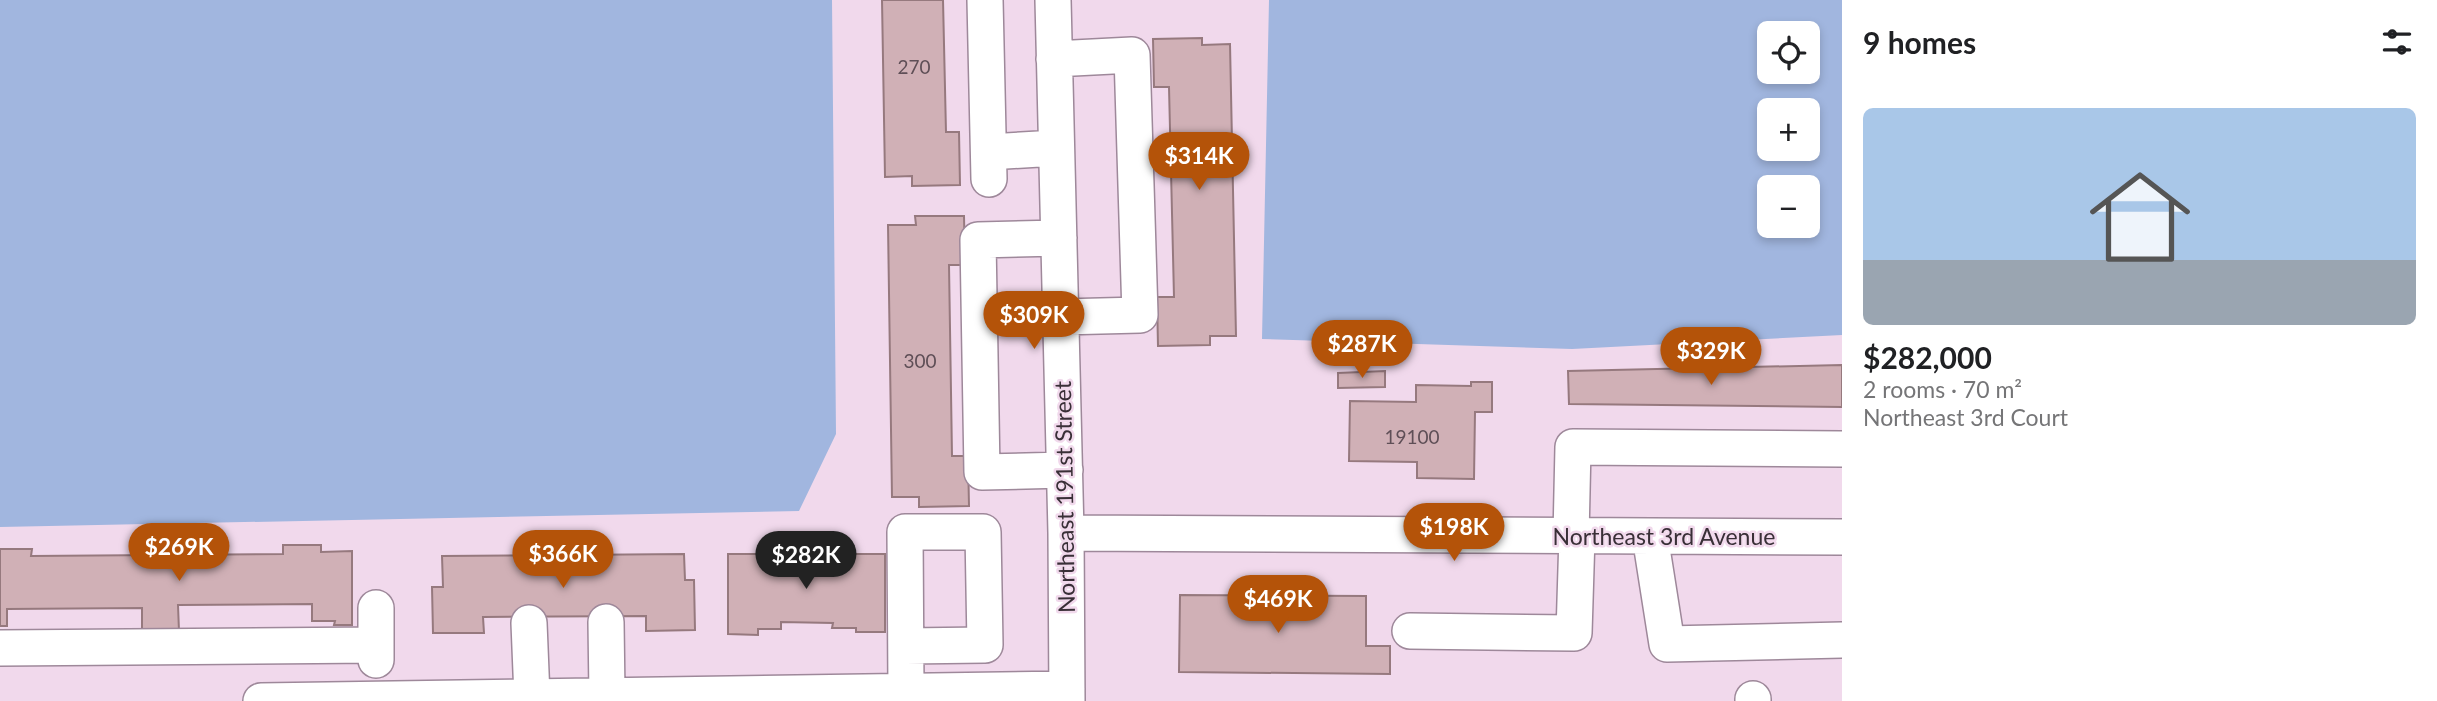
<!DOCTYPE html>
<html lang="en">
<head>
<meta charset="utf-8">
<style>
  body { margin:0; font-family:Lato,sans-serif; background:#f2f2f2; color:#202124; height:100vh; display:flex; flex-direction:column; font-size:26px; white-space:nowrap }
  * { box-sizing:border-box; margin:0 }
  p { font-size:23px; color:#757577 }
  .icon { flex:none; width:38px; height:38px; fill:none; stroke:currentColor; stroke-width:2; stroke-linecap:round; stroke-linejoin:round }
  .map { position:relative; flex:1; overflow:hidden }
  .details { display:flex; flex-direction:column; background:#fff; width:595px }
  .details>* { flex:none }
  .tools { position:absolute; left:1757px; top:21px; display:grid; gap:14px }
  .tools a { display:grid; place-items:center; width:63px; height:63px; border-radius:10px; background:#fff; box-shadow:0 4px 10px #0003; font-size:35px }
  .price { position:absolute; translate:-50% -60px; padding:0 16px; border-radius:24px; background:#b45309; color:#fff; font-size:23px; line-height:46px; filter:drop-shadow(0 2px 4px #0008) }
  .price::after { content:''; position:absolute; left:50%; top:42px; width:21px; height:16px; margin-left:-10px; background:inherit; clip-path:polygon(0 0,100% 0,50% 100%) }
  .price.on { background:#222; color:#fff }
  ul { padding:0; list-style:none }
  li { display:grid; align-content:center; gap:14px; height:371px; padding:0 21px }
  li+li { border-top:2px solid #e0e0e0 }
  li span { display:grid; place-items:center; height:217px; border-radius:10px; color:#555 }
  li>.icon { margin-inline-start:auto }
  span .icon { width:126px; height:126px; fill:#fffc; stroke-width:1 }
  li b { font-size:30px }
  h2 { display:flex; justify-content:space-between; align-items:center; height:84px; padding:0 21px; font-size:30px }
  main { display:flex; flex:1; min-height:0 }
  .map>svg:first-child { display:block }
  .water { fill:#a1b6df; fill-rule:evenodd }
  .building { fill:#d0b0b6; stroke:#96797e; stroke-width:2 }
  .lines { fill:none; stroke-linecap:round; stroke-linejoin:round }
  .minor-casing { stroke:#9e889a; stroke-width:38 }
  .minor { stroke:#fff; stroke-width:35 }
  .labels { text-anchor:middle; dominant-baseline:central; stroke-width:5; stroke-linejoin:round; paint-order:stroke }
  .number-label { font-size:19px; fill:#5f4f57 }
  .street-label { font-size:23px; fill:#392f37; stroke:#f1d9ec }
</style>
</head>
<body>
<main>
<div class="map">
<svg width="1842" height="701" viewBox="0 0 1842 701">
  <rect width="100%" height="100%" fill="#f1d9ec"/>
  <path class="water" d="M0,0H832L836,434L799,511L0,527Z
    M1269,0H1842V335L1572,349L1262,339ZM1769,33H1808V72H1769ZM1769,110H1808V149H1769ZM1769,187H1808V226H1769Z"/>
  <path class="building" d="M882,0H943L946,132H959L960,185L912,186V176L885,177Z
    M1202,38V45L1230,44L1236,336H1210V345L1158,346L1157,297H1174L1169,87H1154L1153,39Z
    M915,216H964L965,265H949L952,456H968L969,506L919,507V497H892L888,225H916Z
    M1842,365V407L1569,404L1568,371Z
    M1385,371V387L1338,388V373Z
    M1471,382H1492V412H1475L1474,479L1417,478V462L1349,461L1350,401L1416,402V385L1471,386Z
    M283,545H321V552L352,551V625H334L335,621H312V604L178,605L179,631H142V608L7,609V626H0V549H32L31,556L283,554Z
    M684,554L685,580H694L695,630L646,631V616L483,617L484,633H433L432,587H443L442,556Z
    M728,554H885V632H856V628H832L833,623L781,622V629H758V635L728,634Z
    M1180,595L1366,596V646H1390V674L1179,672Z"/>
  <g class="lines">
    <defs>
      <path id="minor" d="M985,0L989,179
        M1053,0L1066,533L1067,701
        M1054,59L1132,55L1140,315L1061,317
        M989,152L1056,148
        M1059,238L978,240L982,472L1065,470
        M1066,533L1842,537
        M1571,536L1573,447L1842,449
        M1650,536L1667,644L1842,640
        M376,608V660
        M606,622L607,695
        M529,623L532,697
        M1410,631L1574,633L1577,536
        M906,646L985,645L983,532H905L906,691
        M0,648L376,645
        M261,701L1067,689
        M1753,701V699"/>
    </defs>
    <use href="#minor" class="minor-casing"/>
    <use href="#minor" class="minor"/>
  </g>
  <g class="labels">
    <g class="number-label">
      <text x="914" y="66">270</text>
      <text x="920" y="360">300</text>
      <text x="1412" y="436">19100</text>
    </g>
    <g class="street-label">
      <text transform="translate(1064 497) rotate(-91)">Northeast 191st Street</text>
      <text x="1664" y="536">Northeast 3rd Avenue</text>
    </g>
  </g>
</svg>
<div class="tools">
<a><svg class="icon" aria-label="locate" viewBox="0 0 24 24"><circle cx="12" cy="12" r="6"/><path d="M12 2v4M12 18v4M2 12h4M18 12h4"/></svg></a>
<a>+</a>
<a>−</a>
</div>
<b class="price" style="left:1199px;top:192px">$314K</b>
<b class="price" style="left:1034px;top:351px">$309K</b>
<b class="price" style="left:1362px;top:380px">$287K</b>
<b class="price" style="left:1711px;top:387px">$329K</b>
<b class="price" style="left:1454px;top:563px">$198K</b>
<b class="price" style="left:179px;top:583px">$269K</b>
<b class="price" style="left:563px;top:590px">$366K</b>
<b class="price on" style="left:806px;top:591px">$282K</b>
<b class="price" style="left:1278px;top:635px">$469K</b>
</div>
<section class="details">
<h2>9 homes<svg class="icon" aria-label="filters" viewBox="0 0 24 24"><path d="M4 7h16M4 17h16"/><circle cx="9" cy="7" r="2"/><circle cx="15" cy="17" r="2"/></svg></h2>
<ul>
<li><span style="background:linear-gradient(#a9c7e8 70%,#9aa5b1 0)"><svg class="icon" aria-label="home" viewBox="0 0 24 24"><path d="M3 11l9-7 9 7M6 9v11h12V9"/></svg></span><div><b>$282,000</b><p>2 rooms · 70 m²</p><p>Northeast 3rd Court</p></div></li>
</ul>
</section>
</main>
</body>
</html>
